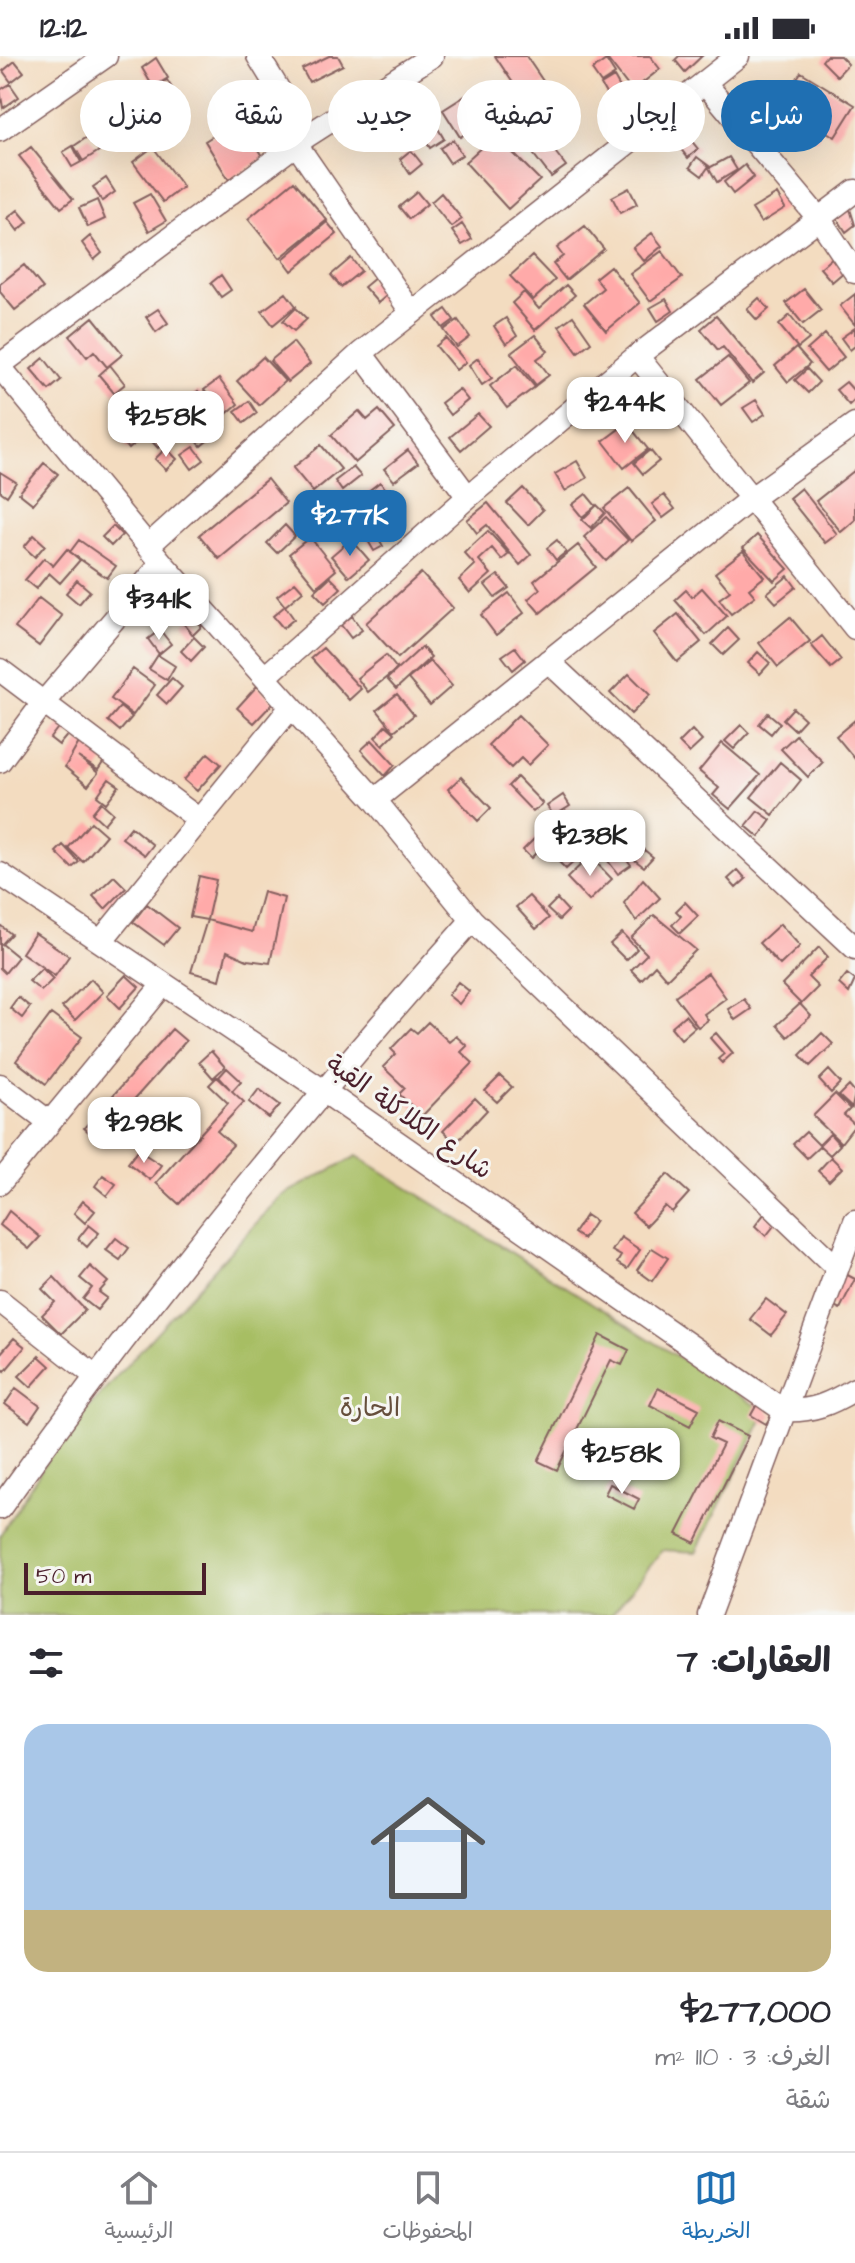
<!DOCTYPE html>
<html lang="ar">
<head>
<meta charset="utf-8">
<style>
  body { margin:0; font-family:"Architects Daughter","Playpen Sans Arabic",sans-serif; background:#f7f7f7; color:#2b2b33; direction:rtl; height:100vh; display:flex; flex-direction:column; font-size:30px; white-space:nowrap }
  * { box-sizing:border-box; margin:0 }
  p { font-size:26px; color:#7c7c81 }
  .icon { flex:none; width:44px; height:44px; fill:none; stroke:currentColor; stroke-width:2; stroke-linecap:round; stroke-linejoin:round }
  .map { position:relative; height:1559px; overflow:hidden; direction:ltr }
  .drawer { display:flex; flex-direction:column; background:#fff; flex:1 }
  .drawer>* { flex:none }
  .guide { position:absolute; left:24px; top:24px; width:808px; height:72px; direction:rtl; display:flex; gap:16px }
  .scale { position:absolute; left:24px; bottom:20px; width:182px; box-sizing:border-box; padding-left:8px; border:4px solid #4a1f2b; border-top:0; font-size:22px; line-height:28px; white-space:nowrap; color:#4a1f2b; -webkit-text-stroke:6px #f6f6f2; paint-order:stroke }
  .price { position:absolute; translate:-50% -68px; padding:0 18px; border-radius:16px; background:#fff; color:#222; font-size:26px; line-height:52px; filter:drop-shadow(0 2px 4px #0008) }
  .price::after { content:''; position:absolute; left:50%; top:48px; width:24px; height:18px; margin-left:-12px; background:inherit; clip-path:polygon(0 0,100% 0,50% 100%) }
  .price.current { background:#1f6fb2; color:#fff }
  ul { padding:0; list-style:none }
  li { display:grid; align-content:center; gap:16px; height:424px; padding:0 24px }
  li span { display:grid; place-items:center; height:248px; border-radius:24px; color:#555 }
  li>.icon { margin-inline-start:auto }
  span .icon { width:144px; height:144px; fill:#fffc; stroke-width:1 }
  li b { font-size:34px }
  h2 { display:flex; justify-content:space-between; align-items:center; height:96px; padding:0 24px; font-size:34px }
  .tag { padding:0 28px; border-radius:36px; background:#fff; box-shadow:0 8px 32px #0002; font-size:28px; line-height:72px }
  .tag.current { background:#1f6fb2; color:#fff }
  .status { display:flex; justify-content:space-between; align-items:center; height:56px; padding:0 40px; background:#fff; direction:ltr }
  .status svg { height:22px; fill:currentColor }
  .tabs { display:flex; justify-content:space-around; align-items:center; height:112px; border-top:2px solid #e1e1e2; background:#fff; font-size:22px; color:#7c7c81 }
  .tabs a { display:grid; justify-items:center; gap:4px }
  .tabs .current { color:#1f6fb2 }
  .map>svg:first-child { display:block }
  .green { fill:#a7be64; stroke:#786e48; stroke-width:2 }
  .building { fill:#ffaaa9 }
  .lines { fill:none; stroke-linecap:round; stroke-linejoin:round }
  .street-casing { stroke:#85615f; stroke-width:25 }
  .street { stroke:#fff; stroke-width:22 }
  .labels { text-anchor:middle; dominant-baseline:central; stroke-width:6; stroke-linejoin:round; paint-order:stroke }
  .street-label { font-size:26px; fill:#4a1f2b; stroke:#f6f6f2 }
  .park-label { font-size:26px; fill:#664f3c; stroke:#f6f6f2 }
</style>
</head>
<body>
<div class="status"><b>12:12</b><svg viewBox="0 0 49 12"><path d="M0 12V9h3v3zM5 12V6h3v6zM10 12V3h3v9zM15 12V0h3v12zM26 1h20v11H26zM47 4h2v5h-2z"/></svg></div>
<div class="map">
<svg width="855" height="1559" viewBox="0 0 855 1559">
  <rect width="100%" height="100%" fill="#f6f6f2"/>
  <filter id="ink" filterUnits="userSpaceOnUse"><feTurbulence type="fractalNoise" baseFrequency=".0125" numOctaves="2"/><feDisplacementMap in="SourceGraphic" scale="16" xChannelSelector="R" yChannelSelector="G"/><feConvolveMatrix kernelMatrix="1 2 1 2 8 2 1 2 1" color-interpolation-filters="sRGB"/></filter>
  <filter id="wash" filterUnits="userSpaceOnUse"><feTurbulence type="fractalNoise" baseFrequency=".006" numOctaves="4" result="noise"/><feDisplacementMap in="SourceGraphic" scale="32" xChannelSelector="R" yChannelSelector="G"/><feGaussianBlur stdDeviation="1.8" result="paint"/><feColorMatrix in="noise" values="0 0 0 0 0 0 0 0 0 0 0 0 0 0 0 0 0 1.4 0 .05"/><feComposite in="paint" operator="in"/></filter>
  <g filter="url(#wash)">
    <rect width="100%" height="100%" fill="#f3dcc0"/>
    <path class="green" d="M357,1100L766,1356L696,1496L663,1494L611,1559H0V1479L64,1378L281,1140Z"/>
    <g id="blocks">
      <path class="building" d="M329,0H338L343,9L309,26L302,13Z
        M495,0H526L545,28L523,42Z
        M605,0H650L660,13L632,35Z
        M679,0H702L685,16L675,4Z
        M826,0H840L848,8L837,20L822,5Z
        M156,2L168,22L153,31L142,12Z
        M606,4L615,18L601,27L592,14Z
        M15,5L24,16L11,26L3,15Z
        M801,16L855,49L835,81L781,48Z
        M614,21L623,37L610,45L601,29Z
        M167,24L175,37L151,52L143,39Z
        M10,28L19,41L3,52L0,34Z
        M473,35L490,62L460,81L443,54Z
        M425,50L444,83L430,92L410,59Z
        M240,63L264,102L229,124L205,85Z
        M801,64L822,73L817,84L796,74Z
        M686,78L698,93L688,102L676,87Z
        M495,79L540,124L508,153L465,106Z
        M89,80L99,95L83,105L74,90Z
        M453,84L462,99L450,107L440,92Z
        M546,84L566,110L551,121L531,95Z
        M73,90L81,106L72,111L63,96Z
        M31,91L73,143L61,152L19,100Z
        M153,91L183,131L163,146L133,106Z
        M411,94L422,108L410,118L400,103Z
        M697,101L709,110L702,120L690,111Z
        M729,101L737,114L717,126L709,112Z
        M745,109L754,121L733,138L724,126Z
        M106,122L115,136L102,145L93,131Z
        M294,125L327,164L280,202L248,163Z
        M629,132L637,148L620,157L612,141Z
        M417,136L427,148L409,163L399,151Z
        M441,137L462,163L451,171L431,146Z
        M150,138L166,165L149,175L133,147Z
        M777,138L785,152L761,167L752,153Z
        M97,144L105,163L88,171L79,152Z
        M850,153L855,169L846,176L837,162Z
        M18,154L28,166L18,175L8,162Z
        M327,166L337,178L292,215L283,203Z
        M462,168L472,183L462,189L452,175Z
        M585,170L604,193L566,224L553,208L563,200L557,192Z
        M652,177L662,190L644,205L633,192Z
        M90,180L102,197L94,204L82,187Z
        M662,195L682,222L650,245L630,218Z
        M532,200L555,224L533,244L510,220Z
        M833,201L845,215L832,226L820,212Z
        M351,202L361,215L341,231L331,219Z
        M24,209L43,232L15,254L0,236V228Z
        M610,210L640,247L606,275L584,248L603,232L595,222Z
        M381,217L394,233L378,247L364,231Z
        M221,219L231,234L221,241L211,227Z
        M566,229L575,239L535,274L512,247L524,236L539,253Z
        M804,233L821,254L803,268L786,247Z
        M286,237L296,250L273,269L262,255Z
        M855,238V269L840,250Z
        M759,242L769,253L757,264L747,253Z
        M666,243L673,255L658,265L650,252Z
        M296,252L307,263L294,275L283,265Z
        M158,253L168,267L156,276L146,261Z
        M446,253L454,264L443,272L435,261Z
        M790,259L809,283L798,292L779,269Z
        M573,260L591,286L578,296L559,270Z
        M716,260L764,317L752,327L723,291L718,294L701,273Z
        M93,261L123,298L107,311L94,295L87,301L70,280Z
        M506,262L517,280L506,288L494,270Z
        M458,264L470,281L457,291L444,274Z
        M855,272V290L850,294L841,282Z
        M825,278L844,301L826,316L807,294Z
        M535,279L548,295L537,303L549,319L536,329L511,297Z
        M446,282L466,306L456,314L436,290Z
        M293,286L310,308L288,326L270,305Z
        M796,292L810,308L788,326L775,310Z
        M263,301L285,325L259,349L237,325Z
        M728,301L749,327L721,349L700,323Z
        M44,302L61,324L49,334L31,313Z
        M478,302L492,322L482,329L469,309Z
        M110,309L125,328L114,337L99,319Z
        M517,309L535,331L507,352L490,330Z
        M807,313L819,326L808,337L795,324Z
        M219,323L238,348L224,360L204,334Z
        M846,326L855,336V343L849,349L836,334Z
        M459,333L468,344L450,359L441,347Z
        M198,335L226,369L201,390L173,355Z
        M756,344L765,358L753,366L743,352Z
        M249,345L257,357L244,367L235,355Z
        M379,354L395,373L355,407L331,379L359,355L367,364Z
        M149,355L159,367L129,393L119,381Z
        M478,358L489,370L461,394L450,381Z
        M164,366L174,377L158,392L148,381Z
        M627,367L648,393L624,412L603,385Z
        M321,389L341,413L313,436L293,412Z
        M194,391L204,404L192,413L182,399Z
        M166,392L177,403L166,414L155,403Z
        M408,394L418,407L394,425L384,413Z
        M650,394L659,405L643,418L634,407Z
        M577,405L587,422L565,435L555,418Z
        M44,407L58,418L33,448L19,437Z
        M353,411L361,420L342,435L335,425Z
        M855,414V464L841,476L816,445Z
        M0,416L16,426L7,440L0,435Z
        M267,423L286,447L219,503L199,479Z
        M380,426L389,437L374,448L381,457L358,475L343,455Z
        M523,432L543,454L528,469L507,447Z
        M629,432L656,465L631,485L604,452Z
        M801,432L837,478L825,487L789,442Z
        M586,438L596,450L582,461L572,449Z
        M664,439L675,453L663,462L652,448Z
        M316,441L325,453L315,461L305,449Z
        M488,447L531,499L520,509L487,469L477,477L467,464Z
        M597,449L605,457L591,472L582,464Z
        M606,461L628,484L606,505L584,481Z
        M285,469L295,480L277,497L267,487Z
        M113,470L122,479L111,490L102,481Z
        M373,473L383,490L374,495L364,478Z
        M488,475L509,498L502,504L492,492L479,504L491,518L470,537L459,524L475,509L464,497Z
        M34,479L45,489L35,501L24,491Z
        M757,479L788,513L774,525L743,492Z
        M310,481L336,514L316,531L289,498Z
        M351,483L369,504L349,521L331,500Z
        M79,484L116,510L107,522L70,496Z
        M557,484L566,496L556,504L547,492Z
        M578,489L596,511L540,557L528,543L540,533L534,525Z
        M67,493L80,504L60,527L49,517L36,533L25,524L44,502L53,510Z
        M743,495L764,521L749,533L755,540L731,558L719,543L730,535L715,517Z
        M421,517L453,552L398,602L366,567Z
        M498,519L509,532L495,542L485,529Z
        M788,520L796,531L776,547L767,537Z
        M330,521L341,532L325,547L314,536Z
        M77,524L90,535L79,548L66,537Z
        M295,526L303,535L285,550L277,540Z
        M702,532L727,560L706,579L675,544L686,534L692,541Z
        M509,537L524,557L496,579L481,559Z
        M39,542L62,560L39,590L15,572Z
        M285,550L294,563L283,572L273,560Z
        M678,558L701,586L677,606L654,577Z
        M192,560L202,570L193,579L184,568Z
        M352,560L362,574L351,582L341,569Z
        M790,561L810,585L778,611L759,587Z
        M728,572L739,584L723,599L712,588Z
        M160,574L171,588L159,598L148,583Z
        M822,580L841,604L831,612L811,589Z
        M194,581L204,591L191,605L181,595Z
        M422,591L431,601L396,633L387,623Z
        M515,591L525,604L513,614L502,600Z
        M323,592L361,633L349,644L311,602Z
        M758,596L770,607L760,618L748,607Z
        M158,599L175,610L167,624L149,613Z
        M386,599L397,613L368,636L357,622Z
        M430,605L452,630L430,649L408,623Z
        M133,613L155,629L133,659L111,643Z
        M629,618L650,639L631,658L610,637Z
        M172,622L182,631L167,648L157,639Z
        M257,630L274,646L254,667L237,652Z
        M397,638L414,659L394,675L377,654Z
        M120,651L132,661L120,675L108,665Z
        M793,652L805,663L795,674L783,663Z
        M768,657L780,667L771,678L759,668Z
        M518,659L548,689L528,709L521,702L511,712L488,689Z
        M855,664V703L836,680Z
        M60,669L70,676L59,689L50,682Z
        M386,669L395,677L383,689L375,681Z
        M741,669L749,677L734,693L725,685Z
        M692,674L702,685L689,697L679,687Z
        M796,679L823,706L808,721L781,693Z
        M372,684L395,709L385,720L361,694Z
        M80,685L106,702L98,714L78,701L98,717L88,730L65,711Z
        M722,687L760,719L730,753L713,739L719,732L699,715Z
        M208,697L221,708L197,735L184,724Z
        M780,706L801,724L773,759L751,741Z
        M461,721L491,752L478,765L448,733Z
        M517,721L543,748L533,756L508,730Z
        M109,723L119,730L106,747L97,740Z
        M563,739L570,750L554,760L547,750Z
        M101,746L113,757L104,768L92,757Z
        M758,755L771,764L759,781L746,770Z
        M558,759L567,769L558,779L579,801L566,813L543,790L531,802L523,794Z
        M91,766L106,779L83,806L68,792Z
        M131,771L153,789L145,799L122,782Z
        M637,788L653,801L644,811L628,799Z
        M63,789L79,806L72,812L56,796Z
        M621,795L631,809L618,818L608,805Z
        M590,800L612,823L589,845L567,822Z
        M738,814L746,823L736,832L728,823Z
        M114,820L126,832L105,853L93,840Z
        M199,820L216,824L207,864L190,861Z
        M643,823L660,842L636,865L624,847Z
        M263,836L284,842L270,907L247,904L227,895L220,924L191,916L207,864L252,876Z
        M529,840L549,862L536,873L516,851Z
        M557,843L568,855L559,864L547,853Z
        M685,846L698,860L680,877L672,869L681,860L676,855Z
        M147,848L178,872L164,889L133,866Z
        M654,859L696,894L667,923L655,909L641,924L631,914L647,898L631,882Z
        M780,868L800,890L780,909L759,887Z
        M0,869L11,878L2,888L18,901L5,917L0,912Z
        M35,877L69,900L55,920L22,897Z
        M622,877L637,893L626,904L610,888Z
        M819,891L828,901L808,921L818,931L801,948L782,929Z
        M42,912L53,923L41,935L29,925Z
        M708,917L726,942L704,958L708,964L698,971L675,940Z
        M847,918L855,924L849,937L839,928Z
        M126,919L139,931L120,952L107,939Z
        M91,923L103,936L75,964L62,951Z
        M458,926L469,935L459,948L448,939Z
        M18,941L30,951L22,962L10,952Z
        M744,943L751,953L735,964L728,953Z
        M800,948L811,960L788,981L777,969Z
        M51,958L82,981L46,1028L16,1005Z
        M685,959L695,971L681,983L671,971Z
        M428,966L449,986L456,980L467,990L461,996L473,1007L422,1060L399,1038L405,1032L383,1011L396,998L391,993L411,972L417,977Z
        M172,973L186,985L98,1084L84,1072Z
        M716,977L733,997L722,1007L718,1003L724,998L710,982Z
        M822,977L833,988L810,1010L800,999Z
        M211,995L225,1011L213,1022L199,1006Z
        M227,1012L241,1025L232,1035L244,1046L217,1075L233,1089L179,1148L156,1127L228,1047L209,1029L217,1021L230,1033L219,1021Z
        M829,1014L841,1027L831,1037L819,1024Z
        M500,1020L512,1031L497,1046L485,1035Z
        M849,1030L855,1037L852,1052L839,1040Z
        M259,1033L280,1049L269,1062L249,1046Z
        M835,1038L850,1053L844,1059L855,1069L841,1087L813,1060Z
        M475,1042L487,1054L456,1087L443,1075Z
        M806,1076L820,1090L807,1102L793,1088Z
        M830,1078L840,1089L830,1099L819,1089Z
        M138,1094L161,1109L150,1124L128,1107Z
        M831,1101L842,1112L829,1125L818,1115Z
        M668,1118L689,1137L672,1156L665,1150L646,1170L632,1157Z
        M103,1119L116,1128L107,1140L95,1130Z
        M83,1145L95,1155L85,1167L74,1157Z
        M9,1155L40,1181L29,1193L0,1169Z
        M765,1157L777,1166L766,1180L755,1170Z
        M586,1159L595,1165L583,1183L574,1177Z
        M89,1169L99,1177L87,1191L78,1183Z
        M621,1181L640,1194L627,1213L617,1207L621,1200L612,1195Z
        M116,1182L129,1192L120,1204L106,1194Z
        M652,1192L668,1202L652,1225L637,1214Z
        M90,1210L108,1226L99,1236L107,1242L97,1254L83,1243L92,1232L80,1222Z
        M838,1214L855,1223L840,1253L822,1244Z
        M54,1221L85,1254L61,1278L42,1259L55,1246L42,1233Z
        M766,1243L787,1259L771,1279L750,1263Z
        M600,1279L629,1294L622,1309L611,1304L557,1414L538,1405Z
        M14,1282L25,1291L5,1315L0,1311V1298Z
        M39,1300L50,1310L31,1331L19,1320Z
        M16,1332L40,1350L29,1366L5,1348Z
        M658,1332L699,1353L690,1370L650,1349Z
        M760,1343L774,1362L771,1360L766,1368L751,1359Z
        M718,1365L748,1380L695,1487L677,1478L723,1388L710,1382Z
        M610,1428L639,1443L634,1453L605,1438Z"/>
    </g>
  </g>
  <g filter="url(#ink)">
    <use href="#blocks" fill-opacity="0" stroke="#85615f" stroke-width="2"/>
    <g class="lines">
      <defs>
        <path id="street" d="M258,0L307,80
          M705,27L820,164L855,216
          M0,74L106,0
          M296,88L412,257
          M361,297L468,441
          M637,300L855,572
          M0,309L307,80L432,0
          M0,311L162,507L375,744L472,864
          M148,490L361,297L738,0
          M548,605L855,892
          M0,614L198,763
          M265,621L468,441L637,300L855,135
          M0,705L44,646L162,507
          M375,744L753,441L855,368
          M0,818L322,1034L783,1354
          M101,885L291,651
          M0,1029L48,1065
          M0,1127L163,929
          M0,1245L94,1319
          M783,1354C812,1356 830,1348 855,1333
          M0,1452C146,1246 305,1052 472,864L836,1211
          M709,1559L855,1165"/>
      </defs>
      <use href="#street" class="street-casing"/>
      <use href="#street" class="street"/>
    </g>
  </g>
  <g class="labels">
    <g class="street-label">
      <text transform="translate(409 1061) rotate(35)">شارع الكلاكلة القبة</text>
    </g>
    <g class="park-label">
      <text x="370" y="1352">الحارة</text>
    </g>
  </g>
</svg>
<div class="scale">50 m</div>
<b class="price" style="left:625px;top:389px">$244K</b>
<b class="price" style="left:166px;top:403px">$258K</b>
<b class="price current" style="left:350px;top:502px">$277K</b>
<b class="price" style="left:159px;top:586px">$341K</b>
<b class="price" style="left:590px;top:822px">$238K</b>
<b class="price" style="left:144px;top:1109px">$298K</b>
<b class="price" style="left:622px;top:1440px">$258K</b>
<div class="guide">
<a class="tag current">شراء</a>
<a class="tag">إيجار</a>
<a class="tag">تصفية</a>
<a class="tag">جديد</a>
<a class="tag">شقة</a>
<a class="tag">منزل</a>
</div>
</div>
<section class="drawer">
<h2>العقارات: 7<svg class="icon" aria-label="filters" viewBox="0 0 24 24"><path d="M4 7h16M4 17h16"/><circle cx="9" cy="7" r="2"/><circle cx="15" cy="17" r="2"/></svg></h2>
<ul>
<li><span style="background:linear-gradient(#a9c7e8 75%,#c2b280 0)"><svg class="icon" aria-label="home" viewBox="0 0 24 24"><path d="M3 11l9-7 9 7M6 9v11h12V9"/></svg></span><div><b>$277,000</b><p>الغرف: 3 · 110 m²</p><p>شقة</p></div></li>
</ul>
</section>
<nav class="tabs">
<a class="current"><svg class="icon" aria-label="map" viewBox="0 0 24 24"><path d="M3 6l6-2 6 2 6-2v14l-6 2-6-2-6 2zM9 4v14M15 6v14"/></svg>الخريطة</a>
<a><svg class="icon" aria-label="saved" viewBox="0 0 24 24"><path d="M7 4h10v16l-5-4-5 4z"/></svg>المحفوظات</a>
<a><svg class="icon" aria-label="home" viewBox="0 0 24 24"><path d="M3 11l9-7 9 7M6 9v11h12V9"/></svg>الرئيسية</a>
</nav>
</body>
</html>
